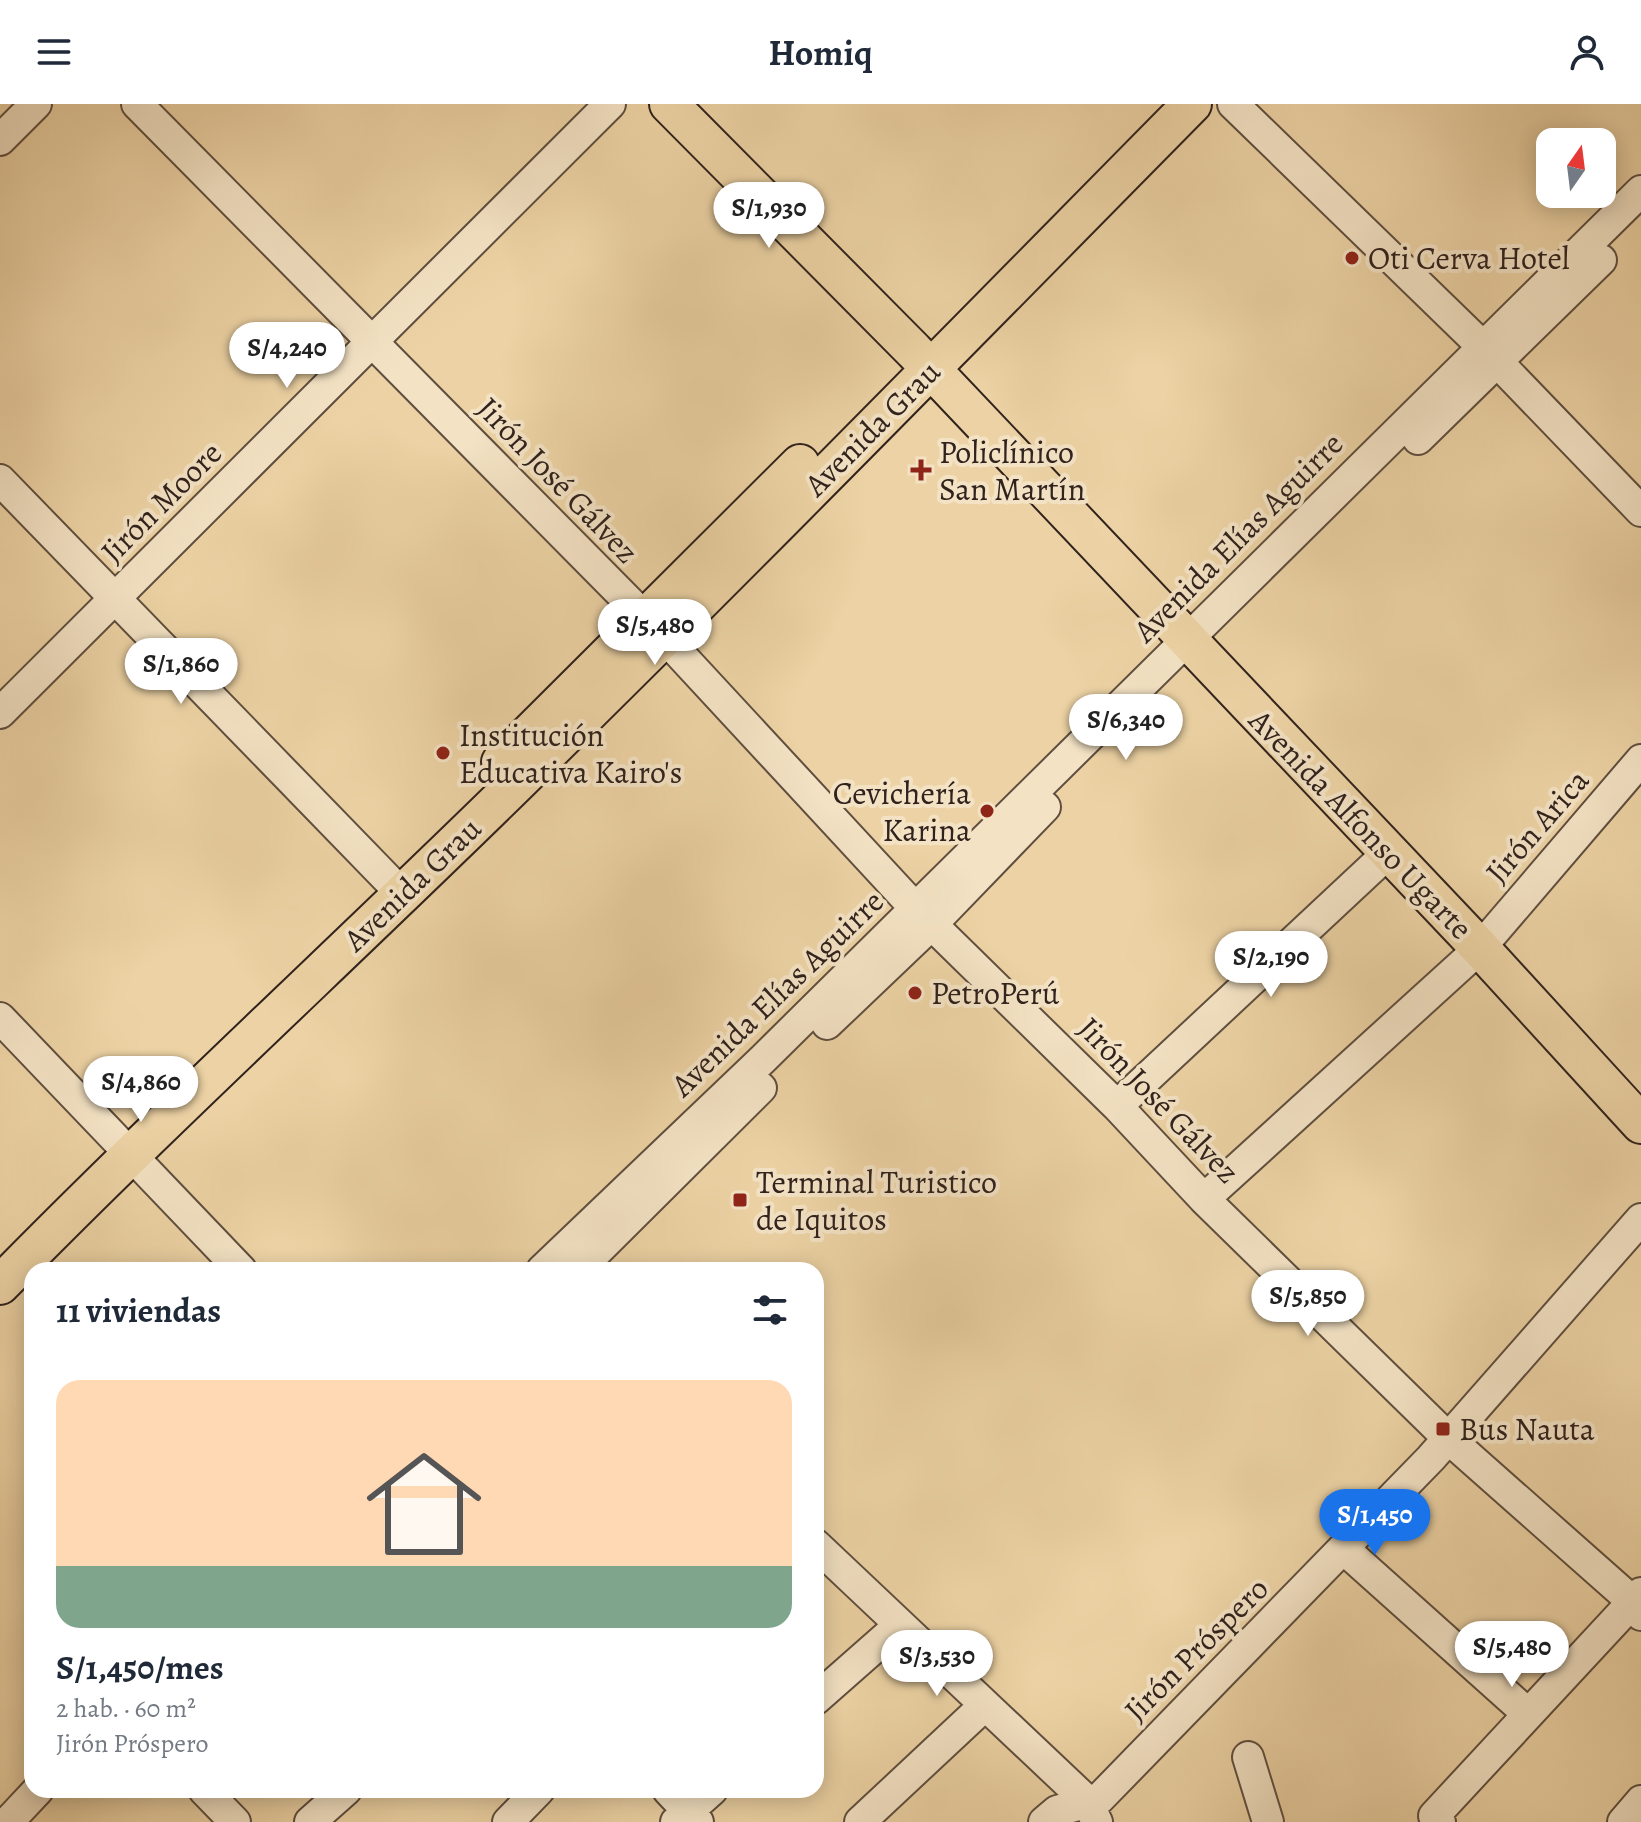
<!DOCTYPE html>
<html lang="es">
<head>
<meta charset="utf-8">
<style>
  body { margin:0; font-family:Alegreya,serif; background:#f6f6f7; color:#1f2937; height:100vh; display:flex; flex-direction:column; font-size:30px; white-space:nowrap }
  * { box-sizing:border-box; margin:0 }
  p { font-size:26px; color:#747a83 }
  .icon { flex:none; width:44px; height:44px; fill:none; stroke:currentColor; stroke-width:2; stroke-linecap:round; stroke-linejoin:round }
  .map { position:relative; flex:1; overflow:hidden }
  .drawer { position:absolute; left:24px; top:1158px; width:800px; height:536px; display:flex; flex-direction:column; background:#fff; border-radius:24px; box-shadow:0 4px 20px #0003 }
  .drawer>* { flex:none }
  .needle { width:52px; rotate:14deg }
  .tools { position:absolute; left:1536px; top:24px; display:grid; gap:16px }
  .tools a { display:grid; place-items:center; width:80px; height:80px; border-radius:16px; background:#fff; box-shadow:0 4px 20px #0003; font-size:40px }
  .price { position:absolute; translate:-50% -68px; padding:0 18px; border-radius:28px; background:#fff; color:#222; font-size:26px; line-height:52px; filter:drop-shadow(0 2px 4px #0008) }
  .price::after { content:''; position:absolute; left:50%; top:48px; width:24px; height:18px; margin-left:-12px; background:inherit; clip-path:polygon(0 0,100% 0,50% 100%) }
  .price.active { background:#1a73e8; color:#fff }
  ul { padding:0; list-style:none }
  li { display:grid; align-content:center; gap:16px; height:424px; padding:0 32px }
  li span { display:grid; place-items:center; height:248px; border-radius:24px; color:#555 }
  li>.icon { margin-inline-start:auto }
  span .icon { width:144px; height:144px; fill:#fffc; stroke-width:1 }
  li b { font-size:34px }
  h2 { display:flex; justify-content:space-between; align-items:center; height:96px; padding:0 32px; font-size:34px }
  header { display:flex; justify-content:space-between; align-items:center; height:104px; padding:0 32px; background:#fff; font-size:36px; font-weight:700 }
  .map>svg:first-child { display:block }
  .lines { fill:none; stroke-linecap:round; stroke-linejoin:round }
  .minor-casing { stroke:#5f4e3f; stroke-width:34 }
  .major-casing { stroke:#30221d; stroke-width:42 }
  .minor { stroke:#f3e2c4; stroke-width:30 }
  .major { stroke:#ecd2a4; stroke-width:38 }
  .poi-dot { fill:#8f2418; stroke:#f3e2c4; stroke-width:3 }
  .labels { text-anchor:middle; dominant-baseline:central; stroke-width:8; stroke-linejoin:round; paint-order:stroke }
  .poi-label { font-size:32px; fill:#30221d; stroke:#f3e2c4; text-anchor:start }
  .street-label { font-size:32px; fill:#30221d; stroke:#f3e2c4 }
</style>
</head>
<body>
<header><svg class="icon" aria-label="menu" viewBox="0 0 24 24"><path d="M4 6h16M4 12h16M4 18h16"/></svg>Homiq<svg class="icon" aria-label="person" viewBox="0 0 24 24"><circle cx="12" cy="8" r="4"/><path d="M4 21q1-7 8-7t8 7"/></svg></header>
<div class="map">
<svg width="1641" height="1718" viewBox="0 0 1641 1718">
  <rect width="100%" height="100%" fill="#ecd2a4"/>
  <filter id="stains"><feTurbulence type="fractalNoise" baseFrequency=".0025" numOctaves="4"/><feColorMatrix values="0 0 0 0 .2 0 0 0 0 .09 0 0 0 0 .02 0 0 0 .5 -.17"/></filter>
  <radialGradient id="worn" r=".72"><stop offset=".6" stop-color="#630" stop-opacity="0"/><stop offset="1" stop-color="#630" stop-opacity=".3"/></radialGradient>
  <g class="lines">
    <defs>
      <path id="minor" d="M137,0L665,534L915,804L1117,1002L1204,1095L1449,1335L1632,1497L1641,1511
        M1233,0L1483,243L1641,407
        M0,36L36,0
        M1418,335L1601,156
        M0,376L403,791
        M0,609L610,0
        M0,914L241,1166
        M827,920L932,820L1045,703
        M1117,1002L1388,749
        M1204,1095L1480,844L1641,656
        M542,1166L763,955L1641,87
        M578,1166L761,984
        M816,1441L1087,1697L1097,1718
        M1345,1446L1527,1609
        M816,1595L900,1521
        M1248,1653L1268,1718
        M204,1686L235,1718
        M668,1686L698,1718
        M8,1718L38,1686
        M310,1718L346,1686
        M508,1718L539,1686
        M676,1718L712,1686
        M860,1718L984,1602
        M1044,1718L1057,1707L1099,1695L1431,1354L1641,1115
        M1440,1718L1434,1712L1641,1489
        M1623,1718L1641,1697"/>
      <path id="major" d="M669,0L914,247L1480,844L1641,1020
        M501,658L800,360
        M0,1181C170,1008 348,845 520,676C747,453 969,226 1192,0"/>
    </defs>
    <use href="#minor" class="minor-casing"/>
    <use href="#major" class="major-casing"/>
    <use href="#minor" class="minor"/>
    <use href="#major" class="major"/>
  </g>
  <g class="poi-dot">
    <circle cx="1352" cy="154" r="8"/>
    <path d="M917 354h8v8h8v8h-8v8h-8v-8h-8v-8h8z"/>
    <circle cx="443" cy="649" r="8"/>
    <circle cx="987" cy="707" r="8"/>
    <circle cx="915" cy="889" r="8"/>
    <rect x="732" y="1088" width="16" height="16" rx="4"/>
    <rect x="1435" y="1317" width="16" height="16" rx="4"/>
  </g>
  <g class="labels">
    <g class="poi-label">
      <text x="1368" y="154">Oti Cerva Hotel</text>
      <text x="939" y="348">Policlínico<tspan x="939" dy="37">San Martín</tspan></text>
      <text x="459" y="631">Institución<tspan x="459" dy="37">Educativa Kairo's</tspan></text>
      <text x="971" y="689" text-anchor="end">Cevichería<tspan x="971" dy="37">Karina</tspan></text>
      <text x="931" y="889">PetroPerú</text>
      <text x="756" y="1078">Terminal Turistico<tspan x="756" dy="37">de Iquitos</tspan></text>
      <text x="1459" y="1325">Bus Nauta</text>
    </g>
    <g class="street-label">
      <text transform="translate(872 324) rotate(-45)">Avenida Grau</text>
      <text transform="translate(558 376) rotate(46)">Jirón José Gálvez</text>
      <text transform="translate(161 398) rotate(-45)">Jirón Moore</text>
      <text transform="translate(1238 433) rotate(-45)">Avenida Elías Aguirre</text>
      <text transform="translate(1361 720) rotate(46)">Avenida Alfonso Ugarte</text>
      <text transform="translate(1537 722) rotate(-49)">Jirón Arica</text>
      <text transform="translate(412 780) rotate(-44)">Avenida Grau</text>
      <text transform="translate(777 889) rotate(-44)">Avenida Elías Aguirre</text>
      <text transform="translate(1159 996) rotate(46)">Jirón José Gálvez</text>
      <text transform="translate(1196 1545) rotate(-45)">Jirón Próspero</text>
    </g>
  </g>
  <rect width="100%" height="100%" filter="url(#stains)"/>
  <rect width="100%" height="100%" fill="url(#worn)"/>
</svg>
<div class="tools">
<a><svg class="needle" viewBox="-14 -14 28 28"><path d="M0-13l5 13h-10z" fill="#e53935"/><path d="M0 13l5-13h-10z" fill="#747a83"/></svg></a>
</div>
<b class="price" style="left:769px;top:146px">S/1,930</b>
<b class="price" style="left:287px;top:286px">S/4,240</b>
<b class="price" style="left:655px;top:563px">S/5,480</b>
<b class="price" style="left:181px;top:602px">S/1,860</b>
<b class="price" style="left:1126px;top:658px">S/6,340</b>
<b class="price" style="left:1271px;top:895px">S/2,190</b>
<b class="price" style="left:141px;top:1020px">S/4,860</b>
<b class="price" style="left:1308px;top:1234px">S/5,850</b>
<b class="price active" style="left:1375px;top:1453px">S/1,450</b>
<b class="price" style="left:1512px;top:1585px">S/5,480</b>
<b class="price" style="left:937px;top:1594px">S/3,530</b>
<section class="drawer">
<h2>11 viviendas<svg class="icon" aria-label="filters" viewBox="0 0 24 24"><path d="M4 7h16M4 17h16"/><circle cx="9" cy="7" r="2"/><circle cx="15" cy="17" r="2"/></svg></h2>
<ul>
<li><span style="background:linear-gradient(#ffd9b3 75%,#7fa58c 0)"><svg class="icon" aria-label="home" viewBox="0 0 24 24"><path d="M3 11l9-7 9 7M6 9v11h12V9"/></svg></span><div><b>S/1,450/mes</b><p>2 hab. · 60 m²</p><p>Jirón Próspero</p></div></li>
</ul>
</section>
</div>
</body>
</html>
